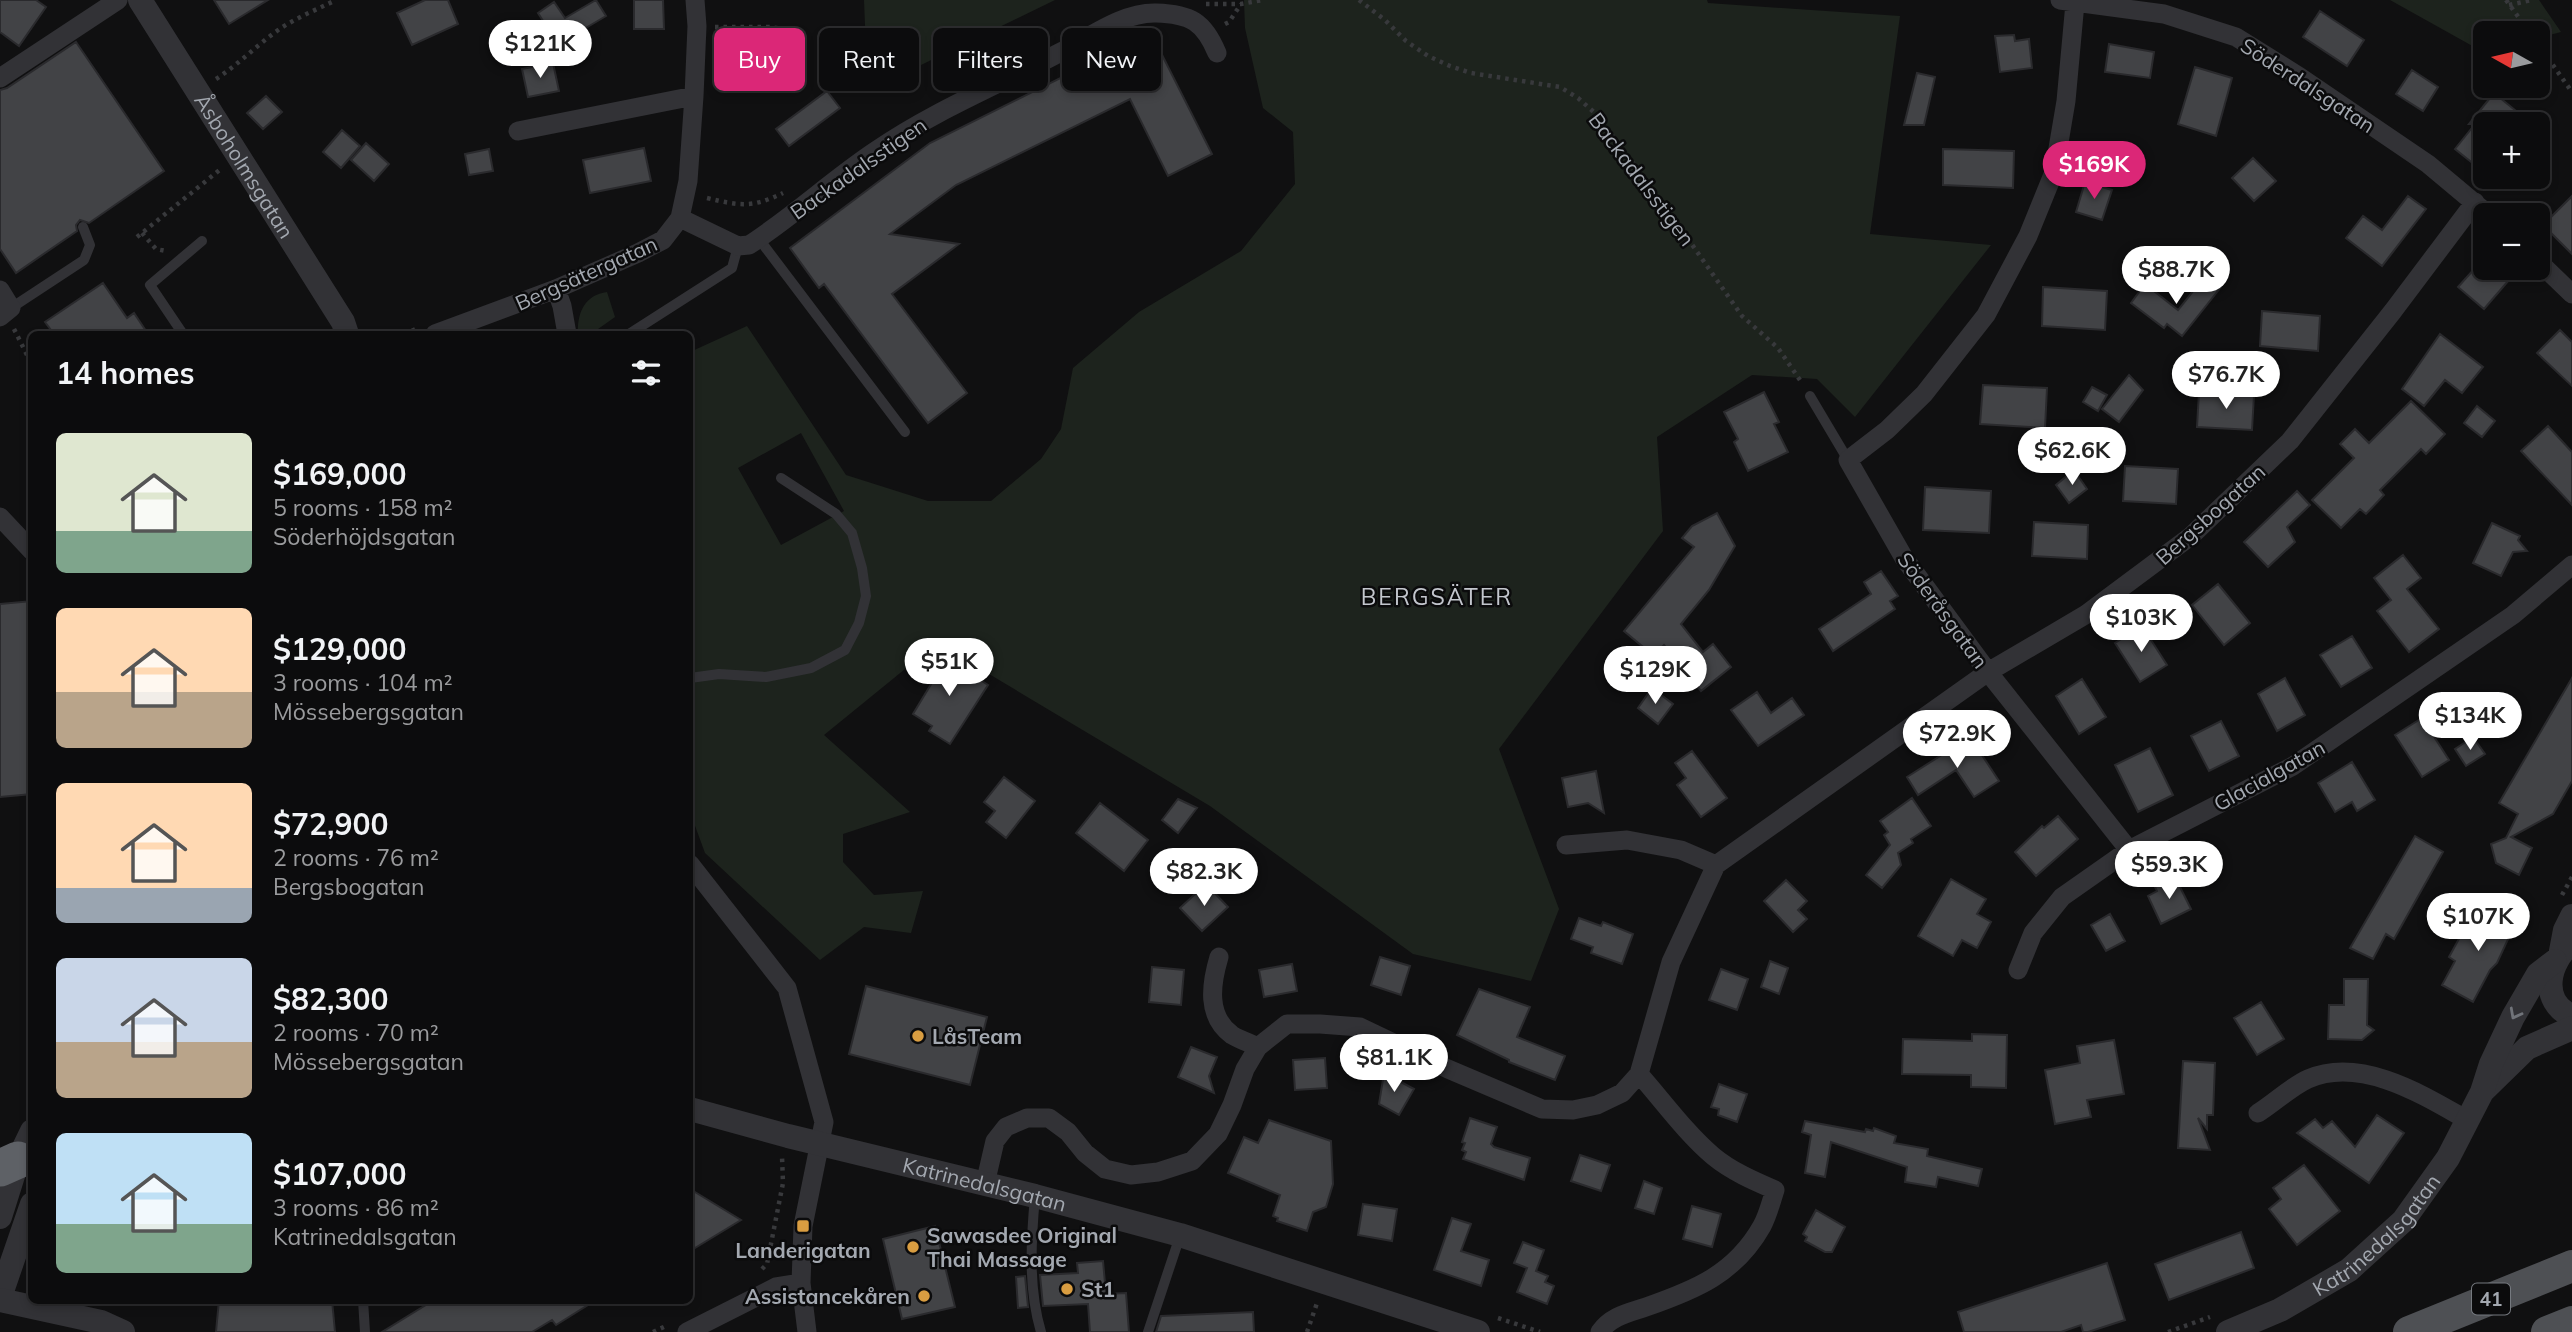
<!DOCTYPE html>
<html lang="en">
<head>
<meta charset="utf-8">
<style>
  body { margin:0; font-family:Mulish,sans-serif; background:#1a1a1b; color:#f1f3f6; height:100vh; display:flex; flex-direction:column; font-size:26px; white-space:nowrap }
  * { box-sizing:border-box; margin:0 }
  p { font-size:23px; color:#9a9b9d }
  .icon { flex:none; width:38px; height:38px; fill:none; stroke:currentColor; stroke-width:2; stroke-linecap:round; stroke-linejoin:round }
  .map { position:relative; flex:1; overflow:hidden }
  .side { position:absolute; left:28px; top:331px; width:665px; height:973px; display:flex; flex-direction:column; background:#0c0c0d; border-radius:10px; box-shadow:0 4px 10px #0003,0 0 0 2px #2c2c2e }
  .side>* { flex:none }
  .guide { position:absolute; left:714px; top:28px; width:665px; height:63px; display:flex; gap:14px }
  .needle { width:46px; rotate:278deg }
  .tools { position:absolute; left:2473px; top:21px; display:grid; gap:14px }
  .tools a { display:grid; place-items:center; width:77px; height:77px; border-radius:10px; background:#0c0c0d; box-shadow:0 4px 10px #0003,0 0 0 2px #2c2c2e; font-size:35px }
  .price { position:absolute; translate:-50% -60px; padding:0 16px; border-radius:24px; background:#fff; color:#222; font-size:23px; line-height:46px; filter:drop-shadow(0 2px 4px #0008) }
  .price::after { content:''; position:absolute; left:50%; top:42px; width:21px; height:16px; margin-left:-10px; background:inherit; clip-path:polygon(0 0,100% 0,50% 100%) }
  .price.current { background:#db2777; color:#fff }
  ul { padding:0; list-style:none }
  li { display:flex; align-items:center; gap:21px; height:175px; padding:0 28px }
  li span { display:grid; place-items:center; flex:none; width:196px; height:140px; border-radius:10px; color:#555 }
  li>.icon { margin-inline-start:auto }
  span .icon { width:84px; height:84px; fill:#fffc; stroke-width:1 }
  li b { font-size:30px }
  h2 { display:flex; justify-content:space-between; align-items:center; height:84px; padding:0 28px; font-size:30px }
  .tag { padding:0 24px; border-radius:10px; background:#0c0c0d; box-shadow:0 4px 10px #0003,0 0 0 2px #2c2c2e; font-size:24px; line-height:63px }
  .tag.current { background:#db2777; color:#fff }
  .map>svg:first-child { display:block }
  .green { fill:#1d231d; fill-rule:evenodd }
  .building { fill:#424346; stroke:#2a2a2d; stroke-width:2 }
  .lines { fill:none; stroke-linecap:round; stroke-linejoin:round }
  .path { stroke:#38393c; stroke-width:4.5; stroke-dasharray:3.5 5; stroke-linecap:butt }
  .service { stroke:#323236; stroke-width:10 }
  .minor { stroke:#323236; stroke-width:19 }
  .tertiary { stroke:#323236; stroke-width:24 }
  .primary { stroke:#4e5054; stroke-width:32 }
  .motorway { stroke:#5e6166; stroke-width:37 }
  .oneway { stroke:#707379 }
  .poi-dot { fill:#d99d41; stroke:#0b0b0c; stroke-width:2.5 }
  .labels { text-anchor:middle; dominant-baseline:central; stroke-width:5; stroke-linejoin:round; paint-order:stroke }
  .shield { fill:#0b0b0c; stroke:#75797f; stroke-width:2 }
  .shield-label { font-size:19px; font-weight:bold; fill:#a3a8b0 }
  .street-label { font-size:21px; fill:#a3a8b0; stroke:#0b0b0c }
  .poi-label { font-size:21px; font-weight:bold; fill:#a3a8b0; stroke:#0b0b0c; text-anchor:start }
  .neighbourhood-label { font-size:23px; letter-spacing:2px; fill:#c3c6cd; stroke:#0b0b0c }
</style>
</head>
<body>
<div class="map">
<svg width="2572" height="1332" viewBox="0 0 2572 1332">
  <rect width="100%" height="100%" fill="#101011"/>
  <path class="green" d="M864,0H1055L890,80L866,50Z
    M1244,0H1707L1708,3L1900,16L1870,234L1991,245L1855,417L1817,379L1752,375L1657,437L1663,531L1499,749L1559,909L1531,981L1413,954L1210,806L937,643L824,735L910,812L843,834V862L874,895L923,891L911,933L864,927L820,960L705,853L690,812V352L747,326L846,475L928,501H991L1041,459L1061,429L1073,368L1139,312L1241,251L1295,184L1293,132L1263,108L1245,28ZM801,433L844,511L781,545L738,468Z
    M2390,0H2539L2561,32L2538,38V33H2485V53Z
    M607,292L615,317L591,334H578C577,314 584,295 607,292Z"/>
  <path class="building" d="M0,0H36L46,7L19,46L0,32Z
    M214,0H268L229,24Z
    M425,0H448L458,24L412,45L397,13Z
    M596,0L606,16L579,32L588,46L568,60L538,13L554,2L565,18Z
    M634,0H663L664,29H634Z
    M2320,11L2364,40L2347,66L2303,37Z
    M737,31H759V34H781V38L803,37V82L781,83V79L738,76Z
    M1151,33L1212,154L1168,176L1130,99L956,185L890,234L959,244L892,294L967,393L928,423L824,284L819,288L790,248L930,143Z
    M2014,35L2015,41L2029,39L2032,68L2000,72L1995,36Z
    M76,42L164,171L89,223L80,220L76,225L77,231L16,273L0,249V90L7,88Z
    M2109,44L2154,52L2150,78L2105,72Z
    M553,63L559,91L528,97L522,69Z
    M2195,67L2232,78L2216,136L2178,124Z
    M2412,70L2438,87L2423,111L2396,94Z
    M1917,73L1935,77L1924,125H1904Z
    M827,91L840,108L789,146L776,129Z
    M2494,93L2532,124H2485V173L2455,149L2475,124H2469Z
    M266,96L282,112L263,129L247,113Z
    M342,130L360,146L341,168L323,152Z
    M366,143L389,164L374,181L351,160Z
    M644,148L651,181L590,193L583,160Z
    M489,149L493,171L469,175L465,154Z
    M1943,149L2014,151L2013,188L1943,185Z
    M2253,158L2276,181L2254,201L2232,178Z
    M2085,182L2112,190L2102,220L2076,212Z
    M2408,196L2426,209L2382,266L2346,238L2363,216L2382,230Z
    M2572,196V254L2543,225Z
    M2484,258L2485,268H2495L2509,280L2484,309L2458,287Z
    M2206,275L2221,287L2182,336L2167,324L2164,328L2131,303L2145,284L2178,310Z
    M103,283L127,318L134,313L148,334H54L45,322Z
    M2043,287L2107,291L2105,330L2042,326Z
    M2262,311L2320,316L2318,351L2260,346Z
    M2560,330L2572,342V386L2537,353Z
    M2440,334L2483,367L2462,393L2445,380L2424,406L2402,389Z
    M2129,375L2143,390L2119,422L2102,409Z
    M1983,385L2047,388L2045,428L1980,424Z
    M2092,387L2107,395L2098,411L2083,402Z
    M1764,392L1779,422L1774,424L1788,452L1748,471L1734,442L1738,439L1724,412Z
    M2199,392L2254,395L2252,430L2197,427Z
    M2411,401L2445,434L2426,454L2421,449L2380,490L2384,495L2366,514L2360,509L2341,528L2312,500L2354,458L2340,444L2355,429L2369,443Z
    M2477,406L2495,421L2482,437L2464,423Z
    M2548,426L2572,452V505L2521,451Z
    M2125,466L2178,469L2176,504L2123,501Z
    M2074,470L2087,489L2069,503L2056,485Z
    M1925,487L1991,491L1989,533L1923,530Z
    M2297,491L2310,505L2287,527L2295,542L2268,567L2244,542Z
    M1717,513L1735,546L1709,590L1681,624L1703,652L1713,644L1731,667L1701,691L1664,645L1654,656L1624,631L1694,547L1682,538L1692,526Z
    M2034,522L2088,525L2087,559L2032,556Z
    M2492,523L2520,536L2518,540L2527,551L2513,552L2501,576L2473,563Z
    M2403,555L2421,578L2407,589L2439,629L2409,652L2377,611L2391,600L2374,578Z
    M1881,571L1898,596L1890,601L1895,609L1833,651L1819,629L1871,594L1864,582Z
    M2218,584L2250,623L2224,645L2192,605Z
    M32,601V794L0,797V604Z
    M2142,626L2167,665L2140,682L2115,643Z
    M2352,636L2372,668L2341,687L2320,655Z
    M938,652L988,685L950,744L929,731L932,726L913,714L936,676L924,668Z
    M2285,678L2305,715L2277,731L2258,694Z
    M2572,678V781L2553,814L2511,837L2532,848L2519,875L2496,863L2491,844L2506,838L2518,814L2499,803Z
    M2082,679L2106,717L2079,734L2056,696Z
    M1652,688L1673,704L1658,724L1638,708Z
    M1757,692L1771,713L1792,698L1804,715L1758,746L1731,710Z
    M2422,718L2449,760L2422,777L2395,735Z
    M2221,721L2239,756L2209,771L2191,736Z
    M1970,737L1999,781L1974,797L1956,770L1918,795L1907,777Z
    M2473,737L2485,754L2466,766L2455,749Z
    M2150,748L2173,795L2138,812L2115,765Z
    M1692,751L1727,798L1701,817L1677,785L1686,778L1675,763Z
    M2352,762L2375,800L2357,811L2352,802L2335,812L2318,783Z
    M1596,771L1604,813L1588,803L1568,807L1562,778Z
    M1004,777L1035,801L1006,838L986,822L995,811L984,802Z
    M1912,798L1931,826L1911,839L1913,843L1898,853L1901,865L1882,888L1866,875L1890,845L1884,835L1888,832L1880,821Z
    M1178,799L1197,808L1178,833L1162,820Z
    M1100,803L1148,840L1124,871L1076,833Z
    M2058,816L2078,839L2036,876L2015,852L2042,826L2044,828Z
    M2415,836L2443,852L2394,939L2386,934L2373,959L2350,948Z
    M2197,854L2207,874L2187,883L2177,864Z
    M2175,877L2191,909L2161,924L2148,896L2157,891L2155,887Z
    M1951,879L1986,899L1977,914L1991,922L1977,948L1962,940L1953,956L1918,936Z
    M1786,880L1807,901L1798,910L1807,919L1793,932L1764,901Z
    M1206,884L1228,907L1202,931L1180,908Z
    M2485,905L2516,922L2497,963L2490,970L2473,1002L2442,985L2455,961L2449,957L2466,926L2472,929Z
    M2110,914L2125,941L2106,951L2091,925Z
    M1579,918L1601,926L1603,922L1633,934L1622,964L1591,953L1593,947L1571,939Z
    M1380,957L1410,966L1401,995L1371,985Z
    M1770,961L1788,968L1779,994L1761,987Z
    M1292,964L1297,991L1264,997L1259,970Z
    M1152,967L1184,970L1181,1005L1149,1002Z
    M1721,969L1748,979L1737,1010L1709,1000Z
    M2344,979H2368L2367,1025L2374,1030L2362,1040L2328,1039L2329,1005H2344Z
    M866,986L987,1017L970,1085L849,1054Z
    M1479,989L1530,1007L1517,1037L1565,1056L1555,1080L1509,1062V1060L1457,1035Z
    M2261,1002L2284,1039L2257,1055L2234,1018Z
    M1972,1034L2007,1035L2006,1088L1971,1087V1075L1902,1074L1903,1039L1972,1041Z
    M2114,1040L2124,1094L2087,1100L2091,1117L2055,1124L2045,1070L2080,1063L2077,1046Z
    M1191,1047L1217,1057L1209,1076L1214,1093L1178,1077Z
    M1325,1058L1327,1088L1295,1090L1293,1060Z
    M2183,1061L2215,1063L2213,1115H2207V1129L2198,1118L2210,1150L2178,1148Z
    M1384,1073L1414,1089L1399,1115L1379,1104Z
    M1719,1084L1747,1094L1737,1122L1718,1115L1719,1109L1711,1107Z
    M2377,1115L2404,1133L2369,1183L2297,1133L2315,1119L2323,1128L2332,1121L2355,1147Z
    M1470,1118L1497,1127L1491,1144L1494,1147L1530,1158L1524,1180L1463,1159L1466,1152L1462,1150L1465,1143L1462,1142Z
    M1269,1120L1331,1141L1333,1184L1326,1207L1313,1212L1307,1231L1277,1221L1278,1218L1273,1216L1280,1195L1228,1173L1244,1137L1258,1143Z
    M1805,1121L1865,1132L1866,1129L1873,1131L1874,1128L1896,1136L1894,1143L1928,1149L1927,1156L1982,1169L1978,1186L1938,1177L1936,1187L1905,1182L1907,1167L1831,1142L1825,1177L1805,1173L1811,1135L1802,1132Z
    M1580,1155L1610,1165L1601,1191L1571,1181Z
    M2304,1165L2340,1211L2297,1245L2269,1209L2281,1199L2273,1188Z
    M1644,1181L1662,1188L1654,1214L1635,1208Z
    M690,1189L741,1220L690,1251Z
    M1363,1204L1397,1209L1392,1241L1358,1235Z
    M1692,1206L1721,1214L1712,1247L1683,1239Z
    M1816,1210L1845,1227L1832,1252H1825L1805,1241L1807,1237L1803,1234Z
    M1452,1218L1471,1224L1461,1251L1489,1260L1481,1286L1434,1270Z
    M935,1226L955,1307L902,1319L883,1239Z
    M2241,1232L2254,1268L2169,1300L2155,1264Z
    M1523,1242L1544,1250L1536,1271L1548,1276L1545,1282L1554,1286L1547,1304L1517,1292L1527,1268L1514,1263Z
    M1103,1261L1106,1294L1126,1293L1129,1332H1090L1088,1304L1043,1306L1040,1275L1078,1273L1077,1263Z
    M2107,1263L2125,1320L2088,1332H2083L2081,1325L2061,1332H1964L1958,1312Z
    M1025,1276L1028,1307L1018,1308L1016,1277Z
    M219,1300H332L335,1332H216Z
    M434,1300H596L556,1325L552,1320L532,1332H382Z
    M1253,1312L1254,1332H1156L1161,1316Z"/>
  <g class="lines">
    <path class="path" d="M1359,0L1385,20L1406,41L1428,56L1450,66L1471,73L1560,87L1578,98L1596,114L1665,206L1742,316L1778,348L1802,383
      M2506,0L2530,33
      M1206,4H1241L1263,0
      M2509,5L2532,0
      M1225,24L1229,22L1241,4
      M715,27H769L798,31
      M2538,44L2572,92
      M216,79C239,64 258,44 281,28C298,17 318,9 336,0
      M707,198C740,206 752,208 783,193
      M142,233L156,249L166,251
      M137,237L222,168
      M14,329L31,363
      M370,333L377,334
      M404,334L416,329
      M2562,895L2572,877
      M762,1269L767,1264L783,1183L782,1156
      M1498,1318L1540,1332
      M653,1332L668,1325
      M1307,1332L1317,1303
      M2168,1332L2210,1317"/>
    <path class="service" d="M759,239L905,432
      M11,308L84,260L90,245L83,227
      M183,334L150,285L202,241
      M629,334L732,268L738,246
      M1810,396L1848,460
      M690,678L719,674L766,677L811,668L845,650L859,623L866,596L862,568L852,533L836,514L781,478
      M1035,1196C1031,1241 1028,1288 1041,1332
      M363,1300L365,1332
      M1148,1332L1180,1236"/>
    <path class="minor" d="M2060,0L2164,14L2236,37L2300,77L2428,164L2489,215
      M2075,3L2066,101L2054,172L2028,236L1986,315L1924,394L1887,430L1848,460L1904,558L1988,672L2129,850
      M0,78L118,0
      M518,131L694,96
      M680,218L738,246L749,245C794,216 833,179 877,150C934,111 998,85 1059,53C1089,38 1122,12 1156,13C1191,14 1204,22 1217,53
      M2538,261L2572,294
      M556,289L562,306L567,334
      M0,290L11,308L0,317
      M435,334L556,289L638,253L663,240L680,218L688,181L694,96L697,26L695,0
      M0,517L32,551
      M1566,845L1627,840L1681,850L1716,865
      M690,864L787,988L824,1122L803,1226L801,1283L807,1332
      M1219,957C1211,984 1206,1016 1232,1035C1240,1040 1250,1043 1258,1047
      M2018,970L2033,933L2062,897L2129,850L2293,766L2513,615L2572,565
      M2258,1113C2274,1103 2292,1086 2308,1079C2361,1056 2423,1095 2467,1120
      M985,1184L995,1141L1006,1127L1027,1118H1049L1068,1132L1085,1153L1105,1169L1131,1175L1158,1172L1192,1161L1218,1134L1232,1105L1245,1069L1258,1047L1287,1024H1320L1360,1027L1448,1069L1542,1109L1573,1110L1597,1105L1622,1093L1639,1074L1671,962L1716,865L1988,672L2085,615L2191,536L2290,441L2393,311L2475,202
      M687,1332L776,1287L801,1283
      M1600,1332C1611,1316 1628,1313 1646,1307C1695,1290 1735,1274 1762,1226C1768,1215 1771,1202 1775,1190C1754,1181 1731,1171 1713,1156C1685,1132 1663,1101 1639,1074"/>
    <g class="tertiary">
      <path id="s1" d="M140,0L343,322L347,334"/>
      <path d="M2572,943C2548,961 2539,1002 2572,1016"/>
      <path d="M2561,951L2565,930L2572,916"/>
      <path d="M2485,1089L2527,1048L2572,1028"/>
      <path id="s2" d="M690,1109L788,1136L1035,1196L1180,1235L1478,1332"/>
      <path d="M0,1217L18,1160L32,1131"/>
      <path d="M0,1297L32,1204"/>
      <path d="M0,1300L101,1322L123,1332"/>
      <path id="s3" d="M2228,1332L2280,1310L2349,1270L2403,1221L2448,1158L2482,1092L2491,1064L2513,1017L2538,974L2555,961"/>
    </g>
    <path class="primary" d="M2409,1332L2572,1266
      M2547,1332L2572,1322"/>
    <path class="motorway" d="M0,1168L18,1160"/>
  </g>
  <defs><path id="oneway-chevron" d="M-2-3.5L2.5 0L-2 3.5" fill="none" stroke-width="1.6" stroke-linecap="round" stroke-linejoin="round" transform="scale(1.75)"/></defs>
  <use class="oneway" href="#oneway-chevron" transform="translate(2515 1014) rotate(118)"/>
  <g class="poi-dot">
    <circle cx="918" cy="1036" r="7"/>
    <rect x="796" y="1219" width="14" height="14" rx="3.5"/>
    <circle cx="913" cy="1247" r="7"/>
    <circle cx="1067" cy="1289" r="7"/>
    <circle cx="924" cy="1296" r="7"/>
  </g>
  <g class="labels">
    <rect class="shield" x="2472" y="1283.5" width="38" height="31" rx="5"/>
    <g class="shield-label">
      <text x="2491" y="1299">41</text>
    </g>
    <g class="street-label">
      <text transform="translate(2308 85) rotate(33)">Söderdalsgatan</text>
      <text stroke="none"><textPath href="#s1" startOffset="196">Åsboholmsgatan</textPath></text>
      <text transform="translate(858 168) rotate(-35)">Backadalsstigen</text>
      <text transform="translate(1642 179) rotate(53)">Backadalsstigen</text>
      <text transform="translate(586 273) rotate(-24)">Bergsätergatan</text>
      <text transform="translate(2210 514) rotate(-42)">Bergsbogatan</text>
      <text transform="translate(1943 610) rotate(54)">Söderåsgatan</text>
      <text transform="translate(2269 775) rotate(-29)">Glacialgatan</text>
      <text stroke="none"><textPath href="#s2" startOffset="304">Katrinedalsgatan</textPath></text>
      <text stroke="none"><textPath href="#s3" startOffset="180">Katrinedalsgatan</textPath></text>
    </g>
    <g class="poi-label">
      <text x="932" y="1036">LåsTeam</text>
      <text x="927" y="1235">Sawasdee Original<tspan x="927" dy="24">Thai Massage</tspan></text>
      <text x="803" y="1250" text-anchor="middle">Landerigatan</text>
      <text x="1081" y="1289">St1</text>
      <text x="910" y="1296" text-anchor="end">Assistancekåren</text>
    </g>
    <g class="neighbourhood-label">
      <text x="1437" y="596">BERGSÄTER</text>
    </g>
  </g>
</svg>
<div class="tools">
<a><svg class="needle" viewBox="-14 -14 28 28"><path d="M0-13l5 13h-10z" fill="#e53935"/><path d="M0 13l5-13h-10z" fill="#9a9b9d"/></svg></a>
<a>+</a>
<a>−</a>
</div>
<b class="price" style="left:540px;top:80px">$121K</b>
<b class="price current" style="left:2094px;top:201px">$169K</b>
<b class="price" style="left:2176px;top:306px">$88.7K</b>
<b class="price" style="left:2226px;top:411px">$76.7K</b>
<b class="price" style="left:2072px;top:487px">$62.6K</b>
<b class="price" style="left:2141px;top:654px">$103K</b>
<b class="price" style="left:949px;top:698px">$51K</b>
<b class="price" style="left:1655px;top:706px">$129K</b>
<b class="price" style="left:2470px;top:752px">$134K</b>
<b class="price" style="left:1957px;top:770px">$72.9K</b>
<b class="price" style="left:2169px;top:901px">$59.3K</b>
<b class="price" style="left:1204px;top:908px">$82.3K</b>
<b class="price" style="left:2478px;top:953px">$107K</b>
<b class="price" style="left:1394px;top:1094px">$81.1K</b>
<div class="guide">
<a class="tag current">Buy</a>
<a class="tag">Rent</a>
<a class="tag">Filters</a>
<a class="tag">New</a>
</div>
<section class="side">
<h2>14 homes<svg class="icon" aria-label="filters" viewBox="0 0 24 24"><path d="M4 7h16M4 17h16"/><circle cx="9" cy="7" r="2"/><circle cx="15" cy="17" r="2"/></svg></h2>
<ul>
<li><span style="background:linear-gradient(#dfe7d0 70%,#7fa58c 0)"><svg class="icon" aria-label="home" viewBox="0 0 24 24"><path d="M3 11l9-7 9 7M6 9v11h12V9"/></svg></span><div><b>$169,000</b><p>5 rooms · 158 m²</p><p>Söderhöjdsgatan</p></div></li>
<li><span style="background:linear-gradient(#ffd9b3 60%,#b9a48a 0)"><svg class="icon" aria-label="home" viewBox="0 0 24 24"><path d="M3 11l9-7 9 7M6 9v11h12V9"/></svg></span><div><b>$129,000</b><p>3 rooms · 104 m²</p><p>Mössebergsgatan</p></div></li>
<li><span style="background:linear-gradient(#ffd9b3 75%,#9aa5b1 0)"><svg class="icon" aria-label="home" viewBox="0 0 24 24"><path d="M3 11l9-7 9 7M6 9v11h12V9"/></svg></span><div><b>$72,900</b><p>2 rooms · 76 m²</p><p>Bergsbogatan</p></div></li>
<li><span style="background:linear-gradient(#c9d6e8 60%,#b9a48a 0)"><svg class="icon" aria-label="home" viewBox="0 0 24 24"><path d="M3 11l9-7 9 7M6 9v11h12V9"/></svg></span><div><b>$82,300</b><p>2 rooms · 70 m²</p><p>Mössebergsgatan</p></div></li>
<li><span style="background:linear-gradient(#bfe0f5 65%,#7fa58c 0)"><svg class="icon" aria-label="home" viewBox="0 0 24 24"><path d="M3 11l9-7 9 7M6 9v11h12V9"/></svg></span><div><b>$107,000</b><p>3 rooms · 86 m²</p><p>Katrinedalsgatan</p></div></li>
</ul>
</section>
</div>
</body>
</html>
